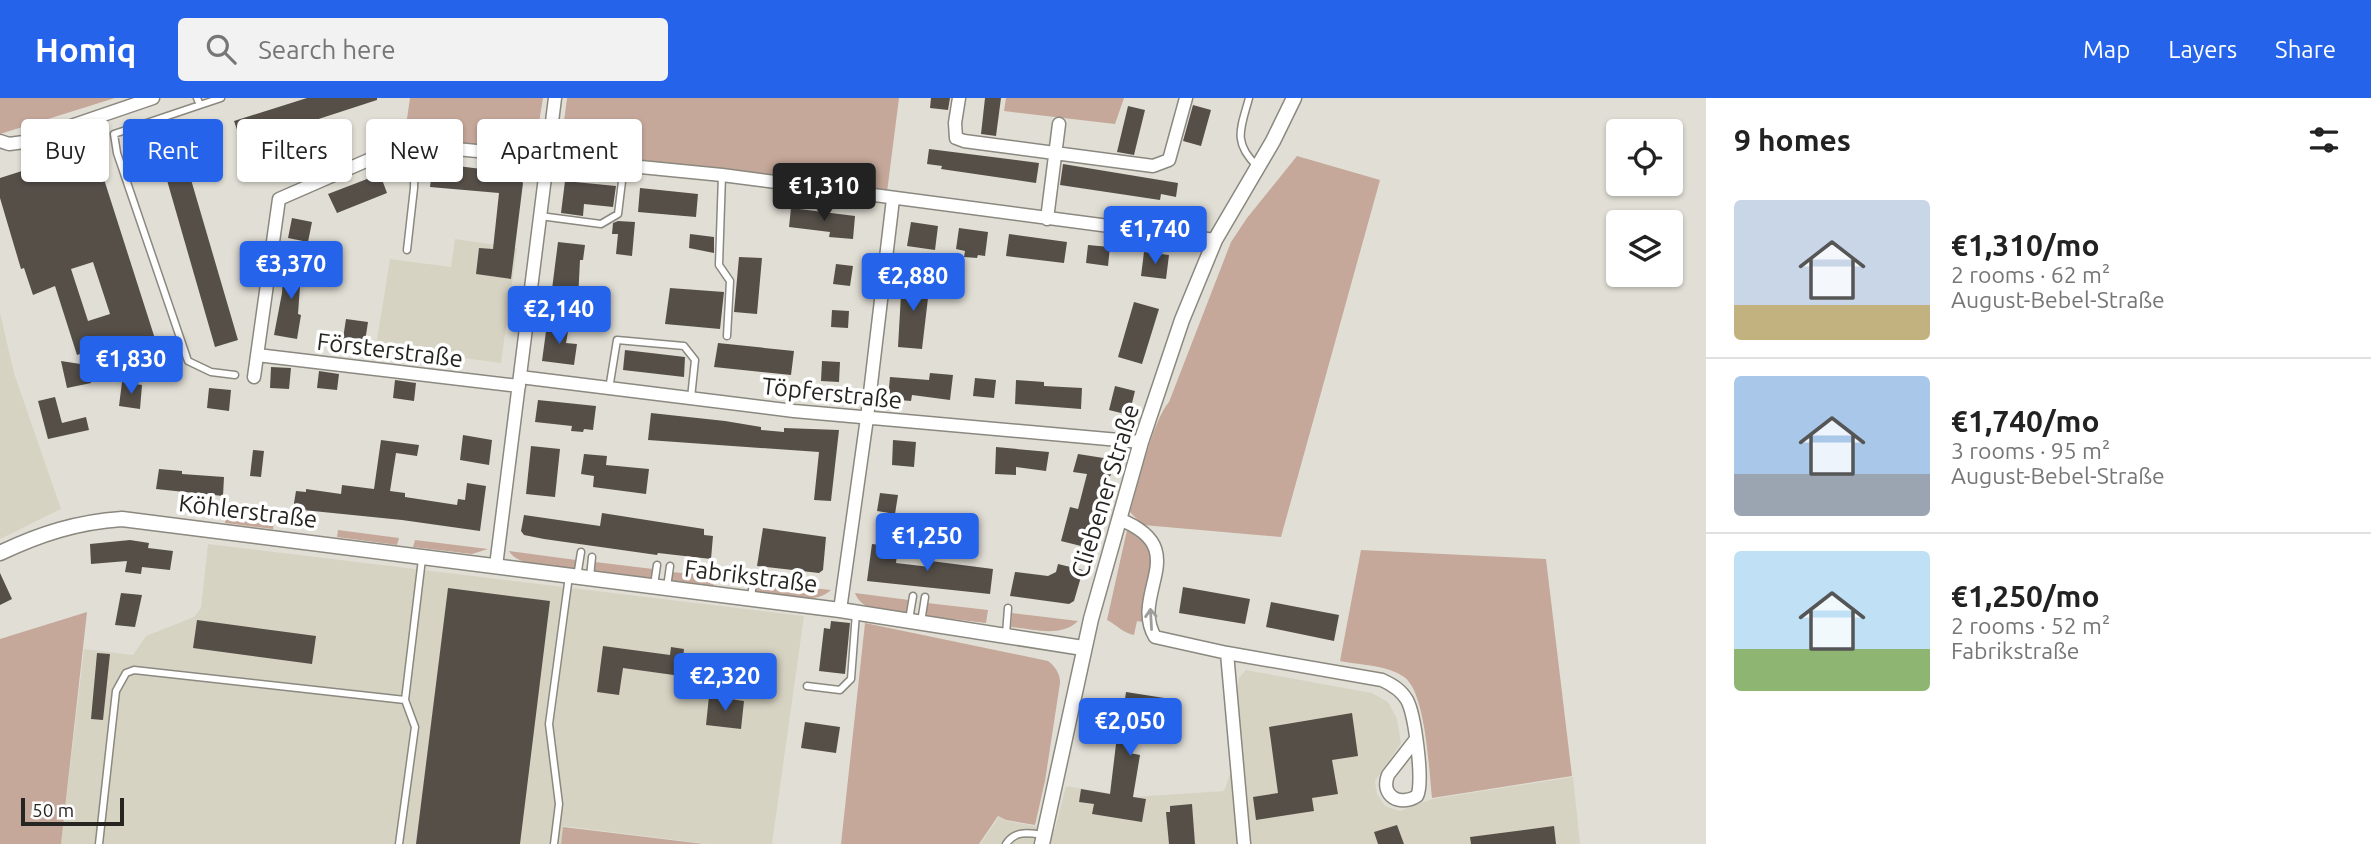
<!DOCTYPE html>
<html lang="en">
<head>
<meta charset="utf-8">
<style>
  body { margin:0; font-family:Ubuntu,sans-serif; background:#f2f2f2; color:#222; height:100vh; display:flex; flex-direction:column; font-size:26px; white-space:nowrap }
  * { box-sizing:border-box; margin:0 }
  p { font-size:23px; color:#767676 }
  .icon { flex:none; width:38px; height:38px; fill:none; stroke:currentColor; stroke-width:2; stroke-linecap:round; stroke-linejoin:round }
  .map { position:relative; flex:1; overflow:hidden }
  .side { display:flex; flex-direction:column; background:#fff; width:665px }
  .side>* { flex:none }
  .banner { position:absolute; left:21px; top:21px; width:665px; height:63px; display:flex; gap:14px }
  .fabs { position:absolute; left:1606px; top:21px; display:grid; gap:14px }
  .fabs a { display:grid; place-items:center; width:77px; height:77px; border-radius:7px; background:#fff; box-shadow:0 2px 5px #0004; font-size:35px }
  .scale { position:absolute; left:21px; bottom:18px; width:103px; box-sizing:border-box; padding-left:7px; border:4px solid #262521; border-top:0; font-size:19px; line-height:24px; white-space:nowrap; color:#262521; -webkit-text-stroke:5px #fff; paint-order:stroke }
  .price { position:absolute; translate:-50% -60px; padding:0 16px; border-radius:7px; background:#2563eb; color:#fff; font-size:23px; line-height:46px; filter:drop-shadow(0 2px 4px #0008) }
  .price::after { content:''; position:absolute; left:50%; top:42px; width:21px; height:16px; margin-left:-10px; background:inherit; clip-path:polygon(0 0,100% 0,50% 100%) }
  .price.current { background:#222; color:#fff }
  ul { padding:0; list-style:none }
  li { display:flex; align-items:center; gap:21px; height:175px; padding:0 28px }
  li+li { border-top:2px solid #e0e0e0 }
  li span { display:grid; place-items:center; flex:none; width:196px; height:140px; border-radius:7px; color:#555 }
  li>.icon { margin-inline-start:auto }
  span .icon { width:84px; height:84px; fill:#fffc; stroke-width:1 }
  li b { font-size:30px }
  h2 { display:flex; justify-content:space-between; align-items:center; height:84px; padding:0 28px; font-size:30px }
  .chip { padding:0 24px; border-radius:7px; background:#fff; box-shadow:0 2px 5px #0004; font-size:24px; line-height:63px }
  .chip.current { background:#2563eb; color:#fff }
  header { display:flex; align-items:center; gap:42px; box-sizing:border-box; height:98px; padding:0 35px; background:#2563eb; color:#fff }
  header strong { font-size:33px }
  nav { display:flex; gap:38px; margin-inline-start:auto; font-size:24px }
  .search { width:490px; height:63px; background:#f2f2f2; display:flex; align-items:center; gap:18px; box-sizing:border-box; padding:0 24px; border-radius:7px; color:#767676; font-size:26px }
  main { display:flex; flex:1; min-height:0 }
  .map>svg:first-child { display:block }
  .built { fill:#d7d3c3 }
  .green { fill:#c5a89a }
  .building { fill:#554f48; fill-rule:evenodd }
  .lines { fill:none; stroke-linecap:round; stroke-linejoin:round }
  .service-casing { stroke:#8a887f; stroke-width:9 }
  .minor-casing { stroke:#8a887f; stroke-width:15 }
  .tertiary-casing { stroke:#8a887f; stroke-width:17 }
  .service { stroke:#fff; stroke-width:6 }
  .minor { stroke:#fff; stroke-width:12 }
  .tertiary { stroke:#fff; stroke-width:14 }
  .oneway { stroke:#9d9d9b }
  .labels { text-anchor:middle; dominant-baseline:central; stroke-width:7; stroke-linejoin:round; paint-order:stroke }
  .street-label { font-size:24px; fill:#262521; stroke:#fff }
</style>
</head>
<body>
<header>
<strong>Homiq</strong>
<div class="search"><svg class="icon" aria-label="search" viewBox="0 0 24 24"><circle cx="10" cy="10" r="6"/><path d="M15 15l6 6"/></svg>Search here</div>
<nav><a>Map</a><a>Layers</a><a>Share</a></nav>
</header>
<main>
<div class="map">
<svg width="1706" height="746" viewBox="0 0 1706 746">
  <rect width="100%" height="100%" fill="#e1dfd5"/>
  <path class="built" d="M455,141L517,150L501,265L376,248L390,161L451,169Z
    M0,215L14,275L61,411L0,441Z
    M208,446L804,518L772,746H708L563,728L561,746H61L84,551L133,557L146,538L194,519L201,510Z
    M1246,572L1372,595L1388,604L1397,621L1401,645L1375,683L1377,696L1385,708L1400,713L1432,701L1573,679L1580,746H980L999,719L1006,723L1055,731L1066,688L1133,699L1224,693L1241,646L1237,593L1239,580Z"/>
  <path class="green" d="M0,0H115L0,36Z
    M410,0H543L535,49H492L404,41Z
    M567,0H899L887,94L560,55Z
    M1006,0H1124L1115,26L1004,13Z
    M1297,58L1380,82L1281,439L1143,427L1130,414C1138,387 1152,324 1169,304L1231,144L1247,120Z
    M226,418L274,423L273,431L225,425Z
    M338,432L399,440L397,447L337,439Z
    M1127,432C1131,434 1138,436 1142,440C1161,456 1146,502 1142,524L1137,523L1134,537C1123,535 1117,527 1107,522Z
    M415,442L488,451L472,456L413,449Z
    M1361,452L1546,461L1572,678L1432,700C1429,674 1426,594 1404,579C1388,567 1359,567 1340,563Z
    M509,453L576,462L575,472C558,469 517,469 509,453Z
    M595,464L653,471L652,481L594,474Z
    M672,474L714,478L713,489L671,484Z
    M757,484L831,492C813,509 777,497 755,494Z
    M855,495L909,502L907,515C889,512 862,515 855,495Z
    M927,505L988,512L986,525L926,518Z
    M87,514L61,746H0V541Z
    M1012,515L1078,523C1061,540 1032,531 1011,529Z
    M865,525L1048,563C1056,569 1060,576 1060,585L1045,683L1035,727L1006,722L998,718L979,746H841Z
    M563,729L704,746H561Z"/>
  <path class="building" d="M307,0H377V2L242,46L234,23Z
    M931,0H950L948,12L930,10Z
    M985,0H1001L996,38L981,36Z
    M1193,7L1211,12L1201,48L1183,43Z
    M1128,8L1145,12L1134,57L1117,54Z
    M180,44L238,242L215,249L158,51Z
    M94,50L157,247L120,260L118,255L112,257L108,246L77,257L55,188L33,197L24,170L21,171L0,100V80ZM93,164L110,216L88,223L71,171Z
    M929,51L1039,65L1036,85L941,71L942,68L927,66Z
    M433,65L514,75L523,85L511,181L476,176L479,150L493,151L499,95L430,89Z
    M1063,66L1178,85L1176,99L1161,96L1160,102L1060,87Z
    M380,76L387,95L337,115L328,96Z
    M565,83L616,88L613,109L584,106L583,118L561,115Z
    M640,90L698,96L696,119L638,114Z
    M791,110L855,118L853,141L829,139L830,134L789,129Z
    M292,120L312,124L308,144L288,140Z
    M618,123L635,124L632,158L616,156L618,136H612L613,125Z
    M911,124L938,128L935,152L907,148Z
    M959,130L988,134L985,158L978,157L977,160L964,159L965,153L956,151Z
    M690,136L714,139V155L689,150Z
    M1009,136L1067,144L1064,165L1006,158Z
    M558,144L585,147L583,162H580L578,202L551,199Z
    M1088,147L1110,149L1108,168L1086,165Z
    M1144,154L1169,157L1166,181L1141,178Z
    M739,159L762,160L757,216L734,214Z
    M284,165L308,168L306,188H300L298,216L301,217L297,241L274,237L282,195Z
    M836,166L853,168L850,188L833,186Z
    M902,179L930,183L922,251L898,249Z
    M670,190L724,194L720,231L665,226Z
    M1134,204L1159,211L1142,266L1118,259Z
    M832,212L849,213L848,230L831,229Z
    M346,221L368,224L364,250L342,247Z
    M547,226L569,228L566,245L577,246L574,267L542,263Z
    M718,245L794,253L791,277L714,269Z
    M625,252L685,259L684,279L623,272Z
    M61,263L87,267L91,285L67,290Z
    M822,263L840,264L839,284L821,283Z
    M271,269L291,270L289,291L270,290Z
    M319,273L339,276L337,292L317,290Z
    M930,275L953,277L950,302L912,297L911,303L888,301L890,279L929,282Z
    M975,280L996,282L994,300L973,298Z
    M395,282L416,285L414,303L393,300Z
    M1016,282L1044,284V288L1082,290L1081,311L1015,306Z
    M122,284L142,287L140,311L119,308Z
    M1115,288L1135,293L1129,317L1109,312Z
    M209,290L231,292L229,313L207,310Z
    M55,299L62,325L86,319L89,332L48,341L38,303Z
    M538,302L596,308L593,332L584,331L583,334L571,333L572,328L535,324Z
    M651,315L725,323L761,329V332L784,334V330L839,332L831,403L814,402L819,354L648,342Z
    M463,337L492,342L489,367L460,362Z
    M381,342L419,347L417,358L396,355L390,393L405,395V399L457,407L458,401L465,402L467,385L486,388L480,433L402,422L293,411L296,393L306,394V391L341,396L342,387L374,391Z
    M893,342L916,344L914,369L892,367Z
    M531,348L560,351L555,399L526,396Z
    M996,349L1049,354L1046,373L1016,369V377L995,376Z
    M253,352L264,353L261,379L250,378Z
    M584,356L607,358L606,367L649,371L646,396L593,389L594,378L581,376Z
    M1078,356L1110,361L1114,367L1103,399L1089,450L1061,443L1070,409L1078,411L1087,376L1073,374Z
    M159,371L182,373V376L224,379L223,398L156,391Z
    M880,395L898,397L895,416L877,413Z
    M602,415L704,431V437L713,438L711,461L658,455L657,457L544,441L524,437L521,433L524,417L600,428Z
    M955,417L977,420L974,444L952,441Z
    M763,430L826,439L823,472L819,475L757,468Z
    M130,442L149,445L148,450L173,453L170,472L142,469L141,476L125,474L127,463L91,466L90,446Z
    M872,446L898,449L896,465L930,469L931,463L993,471L990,496L867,483Z
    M1058,466L1083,472L1074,503L1069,506L1010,498L1015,474L1048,478L1056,474Z
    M0,475L12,501L0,507Z
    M1183,489L1250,501L1245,526L1179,515Z
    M448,490L550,503L520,746H416Z
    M121,495L142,497L135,529L115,527Z
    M1271,504L1339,517L1334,543L1266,529Z
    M197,522L316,538L312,566L193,550Z
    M831,523L850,525L845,576L819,573L824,530L830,531Z
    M603,548L670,557L671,549L684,551L681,578L623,570L619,597L597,594Z
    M97,555L110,556L103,622L91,621Z
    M1126,594L1177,602L1172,631L1135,625L1130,655L1140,657L1133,699L1146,701L1142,724L1092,716L1094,706L1079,704L1081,691L1110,696L1119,621L1122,622Z
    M709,598L744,603L741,631L706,627Z
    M1352,615L1358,658L1332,662L1338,696L1312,700L1314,713L1256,722L1253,699L1278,695L1269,629Z
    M805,624L840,629L836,655L801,650Z
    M1192,706L1195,746H1169L1166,714H1170V708Z
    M1397,727L1404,746H1378L1374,734Z
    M1554,728L1556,746H1471L1470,739Z"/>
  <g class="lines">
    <defs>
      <path id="service" d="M197,0L200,7L221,0
        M1249,0C1241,30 1232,44 1257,68
        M200,7L114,36L117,55L188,263L211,274L235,277
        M722,77L719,167L730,183L727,238
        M540,118L601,126L618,116L624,67
        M407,152L414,90L415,55L418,47
        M609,291L617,242L684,248L695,262L691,300
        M577,479L581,454
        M590,479L592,459
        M654,487L657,467
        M667,489L670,468
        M751,499L754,478
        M909,522L913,498
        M921,524L925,499
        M1006,536L1008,510
        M807,588L840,592L851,581L856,515
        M99,746L116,593L126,575L134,572L405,602L422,461
        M399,746L415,629L405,602
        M554,746L559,706L549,626L569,478
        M1006,746C1015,732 1029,735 1043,737"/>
      <path id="minor" d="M959,0L955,25L956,40L964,43L1153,68L1169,62L1186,0
        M0,43L9,46L24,44L153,0
        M1047,121L1059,26
        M257,257L519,288
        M254,279L279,101L405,46L722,77L1215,142
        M520,279L794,313L1141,344
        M1119,421C1195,451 1129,495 1155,539L1227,555
        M496,468L555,0
        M840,512L867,320L893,101
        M1244,746L1227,555L1382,582C1393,587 1401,592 1407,602C1415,617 1424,685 1417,698C1400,709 1380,698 1388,677L1416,641"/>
      <path id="tertiary" d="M0,455C40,436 77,424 122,421L840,512L1083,550
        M1042,746L1091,521L1141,344L1182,222L1215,142L1273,43L1294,0"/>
    </defs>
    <use href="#service" class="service-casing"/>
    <use href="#minor" class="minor-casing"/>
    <use href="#tertiary" class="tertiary-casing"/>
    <use href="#service" class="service"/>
    <use href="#minor" class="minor"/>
    <use href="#tertiary" class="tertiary"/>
  </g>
  <defs><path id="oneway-shaft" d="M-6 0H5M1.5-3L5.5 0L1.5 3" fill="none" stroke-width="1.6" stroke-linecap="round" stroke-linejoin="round" transform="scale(1.75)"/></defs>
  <use class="oneway" href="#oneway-shaft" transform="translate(1151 521) rotate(-93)"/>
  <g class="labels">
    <g class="street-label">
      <text transform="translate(390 252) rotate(7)">Försterstraße</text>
      <text transform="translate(832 295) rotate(6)">Töpferstraße</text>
      <text transform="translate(1105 393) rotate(-73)">Cliebener Straße</text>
      <text transform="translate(248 413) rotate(7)">Köhlerstraße</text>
      <text transform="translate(751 478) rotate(7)">Fabrikstraße</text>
    </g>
  </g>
</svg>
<div class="fabs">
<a><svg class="icon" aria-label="locate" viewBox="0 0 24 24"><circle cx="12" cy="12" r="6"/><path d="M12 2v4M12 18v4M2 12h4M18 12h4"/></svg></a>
<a><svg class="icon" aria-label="layers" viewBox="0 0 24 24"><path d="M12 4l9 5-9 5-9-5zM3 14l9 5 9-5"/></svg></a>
</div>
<div class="scale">50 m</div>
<b class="price current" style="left:824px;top:125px">€1,310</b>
<b class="price" style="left:1155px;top:168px">€1,740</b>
<b class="price" style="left:291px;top:203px">€3,370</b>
<b class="price" style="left:913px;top:215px">€2,880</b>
<b class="price" style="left:559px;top:248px">€2,140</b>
<b class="price" style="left:131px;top:298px">€1,830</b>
<b class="price" style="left:927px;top:475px">€1,250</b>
<b class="price" style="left:725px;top:615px">€2,320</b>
<b class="price" style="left:1130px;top:660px">€2,050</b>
<div class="banner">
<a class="chip">Buy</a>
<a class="chip current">Rent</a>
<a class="chip">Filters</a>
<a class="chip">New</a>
<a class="chip">Apartment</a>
</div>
</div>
<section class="side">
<h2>9 homes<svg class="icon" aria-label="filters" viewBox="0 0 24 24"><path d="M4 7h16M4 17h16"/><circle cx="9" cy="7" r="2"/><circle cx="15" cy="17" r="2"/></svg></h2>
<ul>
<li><span style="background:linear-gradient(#c9d6e8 75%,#c2b280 0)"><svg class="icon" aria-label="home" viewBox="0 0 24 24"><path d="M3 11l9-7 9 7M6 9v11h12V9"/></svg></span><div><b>€1,310/mo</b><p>2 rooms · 62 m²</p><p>August-Bebel-Straße</p></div></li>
<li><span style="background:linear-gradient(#a9c7e8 70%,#9aa5b1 0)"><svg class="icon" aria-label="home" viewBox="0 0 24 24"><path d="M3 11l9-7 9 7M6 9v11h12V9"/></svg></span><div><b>€1,740/mo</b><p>3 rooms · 95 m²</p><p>August-Bebel-Straße</p></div></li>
<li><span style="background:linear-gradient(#bfe0f5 70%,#8fb573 0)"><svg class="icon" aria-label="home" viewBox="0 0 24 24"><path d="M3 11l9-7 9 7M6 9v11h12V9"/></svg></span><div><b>€1,250/mo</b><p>2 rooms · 52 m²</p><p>Fabrikstraße</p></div></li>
</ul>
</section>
</main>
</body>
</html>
